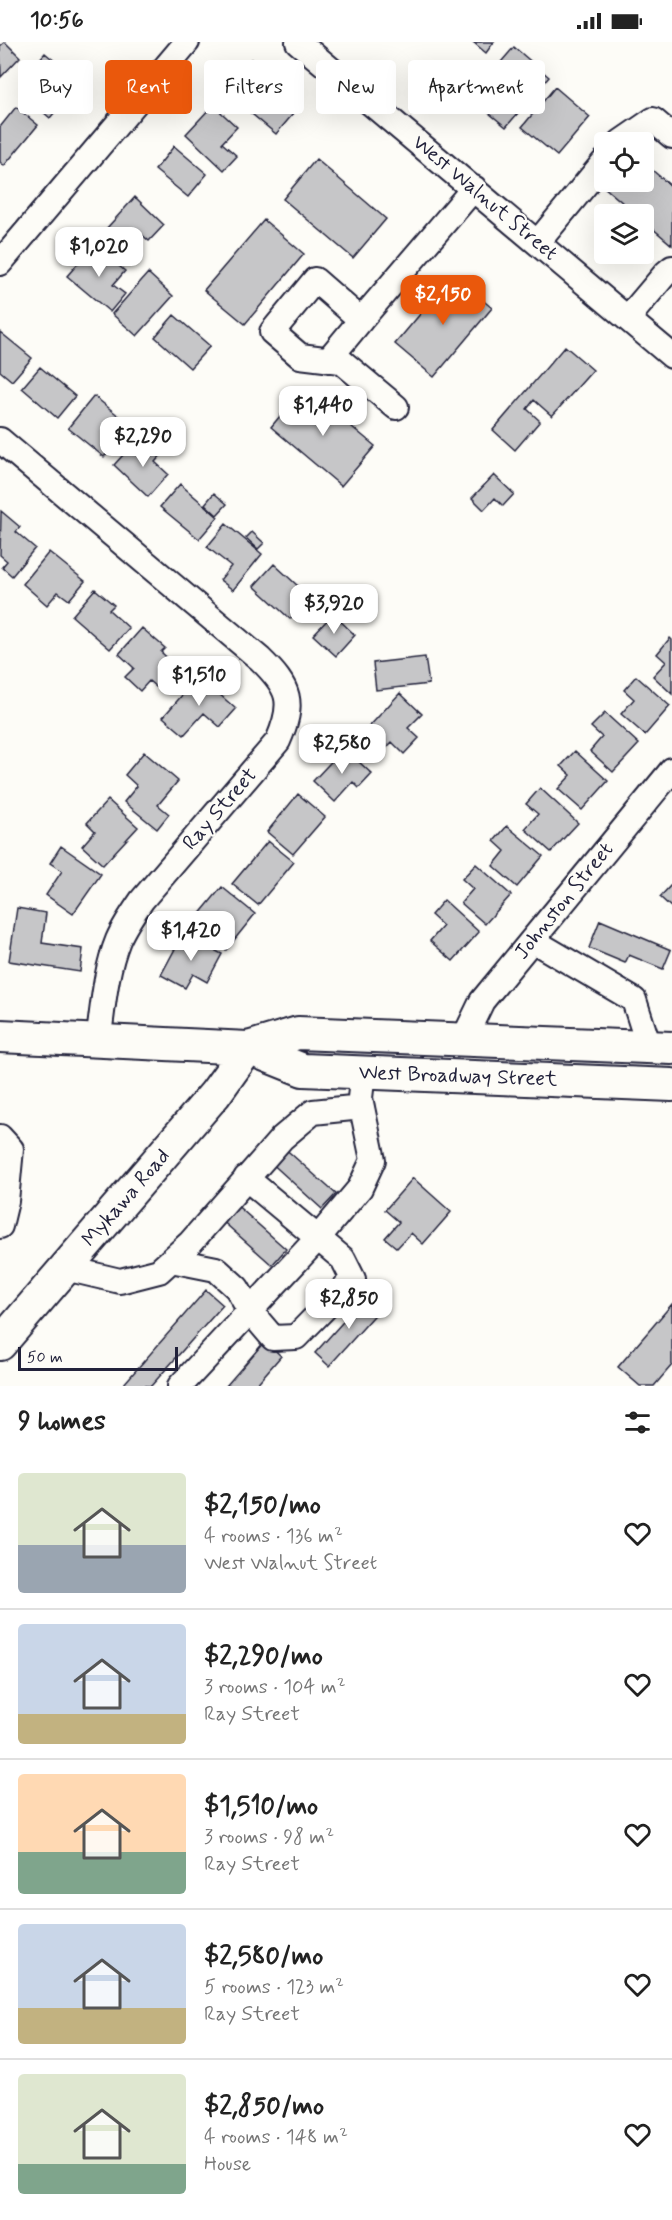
<!DOCTYPE html>
<html lang="en">
<head>
<meta charset="utf-8">
<style>
  body { margin:0; font-family:Mynerve,sans-serif; background:#f6f6f6; color:#222; height:100vh; display:flex; flex-direction:column; font-size:22px; white-space:nowrap }
  * { box-sizing:border-box; margin:0 }
  p { font-size:20px; color:#767676 }
  .icon { flex:none; width:33px; height:33px; fill:none; stroke:currentColor; stroke-width:2; stroke-linecap:round; stroke-linejoin:round }
  .map { position:relative; height:1344px; overflow:hidden }
  .details { display:flex; flex-direction:column; background:#fff; flex:1 }
  .details>* { flex:none }
  .hud { position:absolute; left:18px; top:18px; width:636px; height:54px; display:flex; gap:12px }
  .tools { position:absolute; left:594px; top:90px; display:grid; gap:12px }
  .tools a { display:grid; place-items:center; width:60px; height:60px; border-radius:6px; background:#fff; box-shadow:0 6px 24px #0002; font-size:30px }
  .scale { position:absolute; left:18px; bottom:15px; width:160px; box-sizing:border-box; padding-left:6px; border:3px solid #22223b; border-top:0; font-size:16px; line-height:21px; white-space:nowrap; color:#22223b; -webkit-text-stroke:4px #fdfcf7; paint-order:stroke }
  .price { position:absolute; translate:-50% -51px; padding:0 14px; border-radius:12px; background:#fff; color:#222; font-size:20px; line-height:39px; filter:drop-shadow(0 2px 3px #0008) }
  .price::after { content:''; position:absolute; left:50%; top:36px; width:18px; height:14px; margin-left:-9px; background:inherit; clip-path:polygon(0 0,100% 0,50% 100%) }
  .price.active { background:#ea580c; color:#fff }
  ul { padding:0; list-style:none }
  li { display:flex; align-items:center; gap:18px; height:150px; padding:0 18px }
  li+li { border-top:2px solid #e0e0e0 }
  li span { display:grid; place-items:center; flex:none; width:168px; height:120px; border-radius:6px; color:#555 }
  li>.icon { margin-inline-start:auto }
  span .icon { width:72px; height:72px; fill:#fffc; stroke-width:1 }
  li b { font-size:26px }
  h2 { display:flex; justify-content:space-between; align-items:center; height:72px; padding:0 18px; font-size:26px }
  .tag { padding:0 21px; border-radius:6px; background:#fff; box-shadow:0 6px 24px #0002; font-size:21px; line-height:54px }
  .tag.active { background:#ea580c; color:#fff }
  .status { display:flex; justify-content:space-between; align-items:center; height:42px; padding:0 30px; background:#fff; direction:ltr }
  .status svg { height:16px; fill:currentColor }
  .map>svg:first-child { display:block }
  .building { fill:#c6c6c8; stroke:#22223b; stroke-width:1.5 }
  .lines { fill:none; stroke-linecap:round; stroke-linejoin:round }
  .minor-casing { stroke:#22223b; stroke-width:28 }
  .major-casing { stroke:#22223b; stroke-width:36 }
  .minor { stroke:#fdfcf7; stroke-width:24 }
  .major { stroke:#fdfcf7; stroke-width:32 }
  .labels { text-anchor:middle; dominant-baseline:central; stroke-width:4.5; stroke-linejoin:round; paint-order:stroke }
  .street-label { font-size:21px; fill:#22223b; stroke:#fdfcf7 }
</style>
</head>
<body>
<div class="status"><b>10:56</b><svg viewBox="0 0 49 12"><path d="M0 12V9h3v3zM5 12V6h3v6zM10 12V3h3v9zM15 12V0h3v12zM26 1h20v11H26zM47 4h2v5h-2z"/></svg></div>
<div class="map">
<svg width="672" height="1344" viewBox="0 0 672 1344">
  <rect width="100%" height="100%" fill="#fdfcf7"/>
  <filter id="ink" filterUnits="userSpaceOnUse"><feTurbulence type="fractalNoise" baseFrequency=".0167" numOctaves="2"/><feDisplacementMap in="SourceGraphic" scale="12" xChannelSelector="R" yChannelSelector="G"/><feConvolveMatrix kernelMatrix="1 2 1 2 8 2 1 2 1" color-interpolation-filters="sRGB"/></filter>
  <g filter="url(#ink)">
    <path class="building" d="M5,0L20,15L1,35L0,4Z
      M473,0H494L486,11Z
      M514,5L549,35L506,85L484,67L490,61L476,49Z
      M45,11L80,40L50,76L21,51L32,38L26,33Z
      M251,17L273,35L263,46L293,72L276,92L224,49Z
      M555,45L590,75L557,114L522,85Z
      M213,63L237,85L222,101L237,114L224,128L186,92Z
      M16,65L38,83L4,124L0,120V85Z
      M174,104L207,132L188,155L155,128Z
      M316,117L386,177L353,216L283,157Z
      M644,121L672,145V203L644,179V172H636L597,139L604,129V140H644Z
      M135,155L164,183L149,199L141,192L127,207L106,187Z
      M264,178L304,212L245,282L204,248Z
      M94,203L125,229L113,243L125,252L110,270L67,234Z
      M148,231L173,254L137,294L112,272Z
      M453,233L492,266L434,335L395,302Z
      M174,273L210,304L190,326L155,295Z
      M0,290L32,316L12,339L0,329Z
      M565,304L593,328L552,374L534,358L527,367L540,379L515,408L493,388Z
      M40,325L75,354L57,376L22,346Z
      M304,345L375,404L341,444L271,385Z
      M94,354L130,383L104,415L68,386Z
      M152,400L164,410L155,420L168,432L148,455L114,423L133,402L143,410Z
      M494,433L514,452L503,464L495,456L484,468L472,456Z
      M180,442L218,475L199,497L160,465Z
      M214,451L227,462L217,473L205,462Z
      M1,469L20,485L16,490L35,506L12,534L2,525L7,519L0,513Z
      M226,482L262,512L233,548L220,538L231,524L207,505Z
      M252,490L264,501L258,507L246,496Z
      M49,510L85,539L69,558L58,550L47,563L23,542Z
      M274,522L310,555L290,577L254,544Z
      M95,547L114,563L109,568L129,586L110,607L72,574Z
      M333,572L355,593L336,614L313,593Z
      M142,586L165,606L161,610L176,624L156,645L149,639L140,649L125,635L134,626L119,612Z
      M670,596L672,598V652L653,634L666,620L657,612Z
      M425,615L429,642L376,648L373,621Z
      M199,634L236,667L220,685L204,671L184,693L163,675Z
      M636,634L670,664L645,693L621,672L634,657L624,648Z
      M400,651L422,672L408,686L419,696L404,712L392,700L376,717L356,699Z
      M605,671L639,702L613,730L590,709L602,695L591,685Z
      M344,706L372,732L359,746L353,740L335,760L313,739Z
      M575,709L608,739L582,768L558,747L571,733L561,724Z
      M144,710L178,739L158,763L169,772L157,787L124,760L137,744L125,733Z
      M540,746L578,781L551,810L525,787L538,772L526,762Z
      M298,752L325,775L293,812L267,790Z
      M108,758L138,785L103,823L82,804L95,789L87,781Z
      M507,784L543,814L517,845L493,824L505,809L494,799Z
      M268,799L294,820L258,863L232,842Z
      M61,804L101,832L73,872L46,853L62,829L50,821Z
      M476,822L511,853L485,882L461,861L473,847L462,837Z
      M672,842V866L660,855Z
      M222,845L255,872L226,908L193,880Z
      M444,858L479,890L453,919L430,899L443,884L431,873Z
      M17,866L46,871L42,901L83,907L80,930L9,919Z
      M600,878L671,908L663,927L629,913L625,921L589,906Z
      M183,892L222,912L207,940L193,932L185,946L161,933Z
      M281,1103L336,1152L322,1167L268,1118Z
      M413,1136L451,1170L423,1202L411,1191L397,1206L385,1196L399,1180L385,1168Z
      M233,1160L286,1207L272,1223L219,1176Z
      M206,1248L223,1263L151,1344L123,1343Z
      M368,1252L382,1265L329,1324L315,1311Z
      M672,1262V1323L654,1344H640L618,1325Z
      M265,1299L281,1314L255,1344H226Z"/>
    <g class="lines">
      <defs>
        <path id="minor" d="M298,0L672,314
          M621,100L653,78L672,94
          M538,200L604,120
          M0,221L187,0
          M628,276L666,231L672,226
          M328,318L361,278
          M396,365L341,319L300,314L272,290L315,238L361,278L474,146
          M0,398L260,617C290,646 295,660 278,699L142,858C133,871 124,884 118,898C105,930 103,966 98,1001
          M532,898L634,958L649,1005
          M467,997L469,986L482,959L672,728
          M0,1095L11,1107L6,1159L0,1184
          M171,1218L216,1227L237,1246L250,1269L273,1296L296,1295L353,1237L343,1217L246,1136
          M65,1226L120,1239L159,1229L190,1201L282,1096L313,1070L362,1065
          M180,1344L317,1197L360,1146L373,1118L360,1056L363,1030"/>
        <path id="major" d="M0,994L248,1006L298,991L672,1006
          M248,1006L303,1028L672,1043
          M0,1302L215,1052L248,1006"/>
      </defs>
      <use href="#minor" class="minor-casing"/>
      <use href="#major" class="major-casing"/>
      <use href="#minor" class="minor"/>
      <use href="#major" class="major"/>
    </g>
  </g>
  <g class="labels">
    <g class="street-label">
      <text transform="translate(485 156) rotate(40)">West Walnut Street</text>
      <text transform="translate(220 767) rotate(-49)">Ray Street</text>
      <text transform="translate(564 859) rotate(-51)">Johnston Street</text>
      <text transform="translate(458 1034) rotate(2)">West Broadway Street</text>
      <text transform="translate(126 1156) rotate(-49)">Mykawa Road</text>
    </g>
  </g>
</svg>
<div class="tools">
<a><svg class="icon" aria-label="locate" viewBox="0 0 24 24"><circle cx="12" cy="12" r="6"/><path d="M12 2v4M12 18v4M2 12h4M18 12h4"/></svg></a>
<a><svg class="icon" aria-label="layers" viewBox="0 0 24 24"><path d="M12 4l9 5-9 5-9-5zM3 14l9 5 9-5"/></svg></a>
</div>
<div class="scale">50 m</div>
<b class="price" style="left:99px;top:236px">$1,020</b>
<b class="price active" style="left:443px;top:284px">$2,150</b>
<b class="price" style="left:323px;top:395px">$1,440</b>
<b class="price" style="left:143px;top:426px">$2,290</b>
<b class="price" style="left:334px;top:593px">$3,920</b>
<b class="price" style="left:199px;top:665px">$1,510</b>
<b class="price" style="left:342px;top:733px">$2,580</b>
<b class="price" style="left:191px;top:920px">$1,420</b>
<b class="price" style="left:349px;top:1288px">$2,850</b>
<div class="hud">
<a class="tag">Buy</a>
<a class="tag active">Rent</a>
<a class="tag">Filters</a>
<a class="tag">New</a>
<a class="tag">Apartment</a>
</div>
</div>
<section class="details">
<h2>9 homes<svg class="icon" aria-label="filters" viewBox="0 0 24 24"><path d="M4 7h16M4 17h16"/><circle cx="9" cy="7" r="2"/><circle cx="15" cy="17" r="2"/></svg></h2>
<ul>
<li><span style="background:linear-gradient(#dfe7d0 60%,#9aa5b1 0)"><svg class="icon" aria-label="home" viewBox="0 0 24 24"><path d="M3 11l9-7 9 7M6 9v11h12V9"/></svg></span><div><b>$2,150/mo</b><p>4 rooms · 136 m²</p><p>West Walnut Street</p></div><svg class="icon" aria-label="heart" viewBox="0 0 24 24"><path d="M12 20l-8-8c-3-5 5-10 8-4 3-6 11-1 8 4z"/></svg></li>
<li><span style="background:linear-gradient(#c9d6e8 75%,#c2b280 0)"><svg class="icon" aria-label="home" viewBox="0 0 24 24"><path d="M3 11l9-7 9 7M6 9v11h12V9"/></svg></span><div><b>$2,290/mo</b><p>3 rooms · 104 m²</p><p>Ray Street</p></div><svg class="icon" aria-label="heart" viewBox="0 0 24 24"><path d="M12 20l-8-8c-3-5 5-10 8-4 3-6 11-1 8 4z"/></svg></li>
<li><span style="background:linear-gradient(#ffd9b3 65%,#7fa58c 0)"><svg class="icon" aria-label="home" viewBox="0 0 24 24"><path d="M3 11l9-7 9 7M6 9v11h12V9"/></svg></span><div><b>$1,510/mo</b><p>3 rooms · 98 m²</p><p>Ray Street</p></div><svg class="icon" aria-label="heart" viewBox="0 0 24 24"><path d="M12 20l-8-8c-3-5 5-10 8-4 3-6 11-1 8 4z"/></svg></li>
<li><span style="background:linear-gradient(#c9d6e8 70%,#c2b280 0)"><svg class="icon" aria-label="home" viewBox="0 0 24 24"><path d="M3 11l9-7 9 7M6 9v11h12V9"/></svg></span><div><b>$2,580/mo</b><p>5 rooms · 123 m²</p><p>Ray Street</p></div><svg class="icon" aria-label="heart" viewBox="0 0 24 24"><path d="M12 20l-8-8c-3-5 5-10 8-4 3-6 11-1 8 4z"/></svg></li>
<li><span style="background:linear-gradient(#dfe7d0 75%,#7fa58c 0)"><svg class="icon" aria-label="home" viewBox="0 0 24 24"><path d="M3 11l9-7 9 7M6 9v11h12V9"/></svg></span><div><b>$2,850/mo</b><p>4 rooms · 148 m²</p><p>House</p></div><svg class="icon" aria-label="heart" viewBox="0 0 24 24"><path d="M12 20l-8-8c-3-5 5-10 8-4 3-6 11-1 8 4z"/></svg></li>
</ul>
</section>
</body>
</html>
